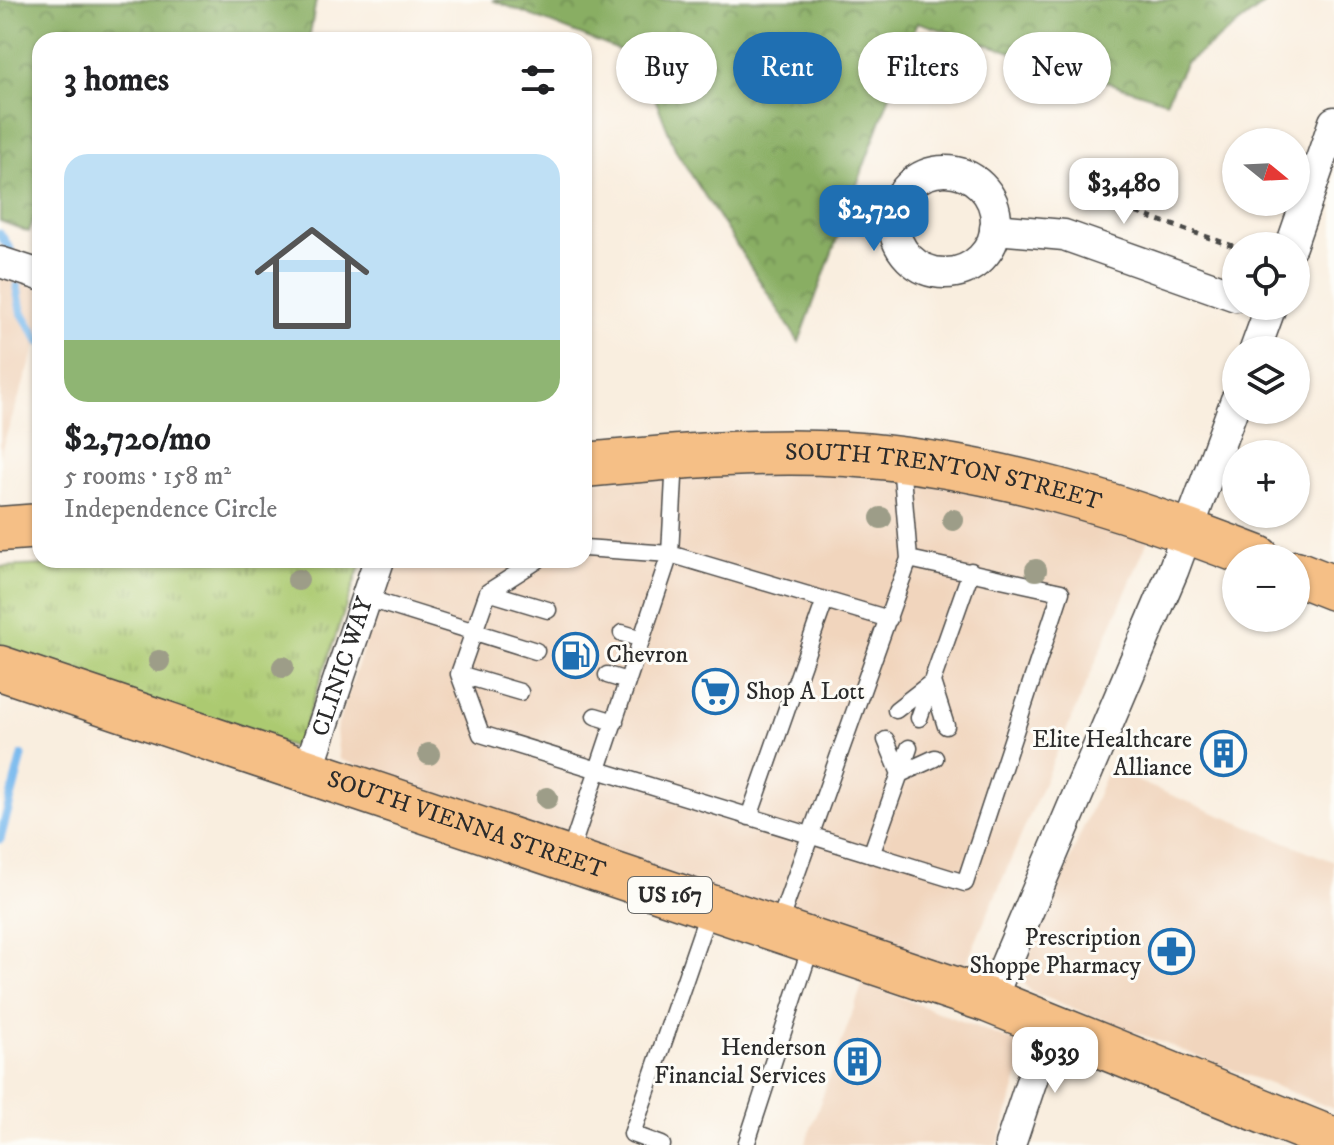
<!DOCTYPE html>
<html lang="en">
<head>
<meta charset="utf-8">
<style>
  body { margin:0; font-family:"IM FELL DW Pica",serif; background:#f2f2f2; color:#202124; height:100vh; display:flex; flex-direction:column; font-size:30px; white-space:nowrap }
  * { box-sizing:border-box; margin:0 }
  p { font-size:26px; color:#757577 }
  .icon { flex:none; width:44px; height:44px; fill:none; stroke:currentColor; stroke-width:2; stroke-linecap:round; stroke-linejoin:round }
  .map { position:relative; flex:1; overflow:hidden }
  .panel { position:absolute; left:32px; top:32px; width:560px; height:536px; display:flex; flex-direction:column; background:#fff; border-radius:24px; box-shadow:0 2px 6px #0004 }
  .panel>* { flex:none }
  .hud { position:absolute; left:616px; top:32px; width:598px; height:72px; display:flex; gap:16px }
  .needle { width:52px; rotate:108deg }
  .controls { position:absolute; left:1222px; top:128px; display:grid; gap:16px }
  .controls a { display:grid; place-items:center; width:88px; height:88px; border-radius:50%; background:#fff; box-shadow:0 2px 6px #0004; font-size:40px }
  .price { position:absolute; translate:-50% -68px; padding:0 18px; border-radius:16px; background:#fff; color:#222; font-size:26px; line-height:52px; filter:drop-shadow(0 2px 4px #0008) }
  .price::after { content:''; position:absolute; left:50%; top:48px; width:24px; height:18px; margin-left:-12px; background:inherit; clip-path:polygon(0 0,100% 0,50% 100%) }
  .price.on { background:#1f6fb2; color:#fff }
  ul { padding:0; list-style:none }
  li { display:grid; align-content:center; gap:16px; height:424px; padding:0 32px }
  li+li { border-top:2px solid #e0e0e0 }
  li span { display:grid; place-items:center; height:248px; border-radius:24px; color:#555 }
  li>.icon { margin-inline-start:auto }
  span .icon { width:144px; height:144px; fill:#fffc; stroke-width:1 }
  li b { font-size:34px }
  h2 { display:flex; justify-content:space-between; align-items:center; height:96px; padding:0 32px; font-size:34px }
  .pill { padding:0 28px; border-radius:36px; background:#fff; box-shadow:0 2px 6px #0004; font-size:28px; line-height:72px }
  .pill.on { background:#1f6fb2; color:#fff }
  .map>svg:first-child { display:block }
  .built { fill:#f1d5bd }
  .grass { fill:url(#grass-tufts); stroke:#6c7a4e; stroke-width:2 }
  .forest { fill:url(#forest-crowns); stroke:#5a6c47; stroke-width:2 }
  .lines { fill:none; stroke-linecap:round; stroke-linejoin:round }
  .stream { stroke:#79baee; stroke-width:9 }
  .service-casing { stroke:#4a4846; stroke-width:19 }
  .minor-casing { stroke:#4a4846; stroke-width:33 }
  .trunk-casing { stroke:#4a4846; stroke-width:47 }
  .path { stroke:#4a4846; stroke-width:5; stroke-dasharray:6 6; stroke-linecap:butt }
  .service { stroke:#fff; stroke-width:16 }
  .minor { stroke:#fff; stroke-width:30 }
  .trunk { stroke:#f5bf86; stroke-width:44 }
  .tree { fill:#9d9d88 }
  .labels { text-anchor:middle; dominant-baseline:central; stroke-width:6; stroke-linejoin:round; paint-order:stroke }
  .shield { fill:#fdfcf7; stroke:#6a6a68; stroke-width:2 }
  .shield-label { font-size:22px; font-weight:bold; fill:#2b2b2b }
  .street-label { font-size:24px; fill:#2b2b2b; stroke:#fdfcf7 }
  .poi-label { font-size:24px; fill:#2b2b2b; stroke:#fdfcf7; text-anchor:end }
</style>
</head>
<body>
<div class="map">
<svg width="1334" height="1145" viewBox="0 0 1334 1145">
  <defs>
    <pattern id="grass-tufts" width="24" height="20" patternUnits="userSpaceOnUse" patternTransform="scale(2)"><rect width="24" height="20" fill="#acca71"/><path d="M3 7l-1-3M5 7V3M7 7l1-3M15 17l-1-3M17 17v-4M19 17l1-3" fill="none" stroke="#8ca45d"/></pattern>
    <pattern id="forest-crowns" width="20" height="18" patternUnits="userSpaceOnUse" patternTransform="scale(2)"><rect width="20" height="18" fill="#89ae63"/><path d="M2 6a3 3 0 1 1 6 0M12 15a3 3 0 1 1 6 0" fill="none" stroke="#708e52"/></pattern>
  </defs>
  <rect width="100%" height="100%" fill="#fdfcf7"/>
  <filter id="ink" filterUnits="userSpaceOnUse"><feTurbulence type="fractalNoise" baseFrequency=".0125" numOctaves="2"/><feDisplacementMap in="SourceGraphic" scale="16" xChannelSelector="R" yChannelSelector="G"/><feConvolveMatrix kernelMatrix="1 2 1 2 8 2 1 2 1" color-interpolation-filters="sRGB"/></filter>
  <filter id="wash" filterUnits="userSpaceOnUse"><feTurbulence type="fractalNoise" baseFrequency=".006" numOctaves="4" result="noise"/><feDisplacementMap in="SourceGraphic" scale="32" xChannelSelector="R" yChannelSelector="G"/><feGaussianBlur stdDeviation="1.8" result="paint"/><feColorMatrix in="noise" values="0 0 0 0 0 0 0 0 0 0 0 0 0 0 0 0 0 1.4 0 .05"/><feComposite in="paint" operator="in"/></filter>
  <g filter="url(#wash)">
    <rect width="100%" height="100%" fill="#f9eedf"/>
    <path class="built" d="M0,276L40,289V334L0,454Z
      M812,472L912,481L1022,501L1149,538L960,978L339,759L336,730L393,560H584V481Z
      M1108,769L1334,862V1109L1031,992L1024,982L1023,970Z
      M863,983L1020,1044L1026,1052L998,1145H805Z"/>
    <path class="grass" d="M162,560H362L297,748L0,653V567Z"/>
    <path class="forest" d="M0,0H316L309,40H40V200L29,232L0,221Z
      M492,0H1270L1185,64L1166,101L917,22L799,342L676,151L639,58Z"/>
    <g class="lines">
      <path class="stream" d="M0,234L10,249
        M17,287L21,311L40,342
        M0,839L22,756"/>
    </g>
  </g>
  <g filter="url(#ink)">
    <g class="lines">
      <defs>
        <path id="service" d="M584,548L670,554L675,459
          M538,560L488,592L459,674L481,734L965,883L1061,592L909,559L901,463
          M488,592L548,610
          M366,598L536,651
          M622,633L642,639
          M459,674L520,692
          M607,675L627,681
          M896,710L932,682L946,726
          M595,716L615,722
          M919,718L971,571
          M886,740L900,774L935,758
          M749,817L825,600
          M871,855L909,748
          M569,856L670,554L889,619
          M778,926L909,559
          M662,1145L632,1134L709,910
          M746,1145L812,943"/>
        <g id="minor">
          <circle cx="945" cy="222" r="51"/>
          <path d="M995,229L1064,235L1236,296"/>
          <path d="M1291,246L1334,122"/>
          <path d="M0,262L40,275"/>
          <path d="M1255,350L1271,306"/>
          <path id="s1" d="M307,773L379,560"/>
          <path d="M990,1001L1173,571L1236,400"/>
          <path d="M1010,1145L1049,1028"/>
        </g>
        <g id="trunk">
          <path id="s2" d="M584,465C671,457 758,449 846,454C988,463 1125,506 1258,558"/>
          <path d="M0,529L40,526"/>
          <path d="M1296,573L1334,588"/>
          <path id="s3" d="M0,668L990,1001L1334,1140"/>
        </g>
      </defs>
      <use href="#service" class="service-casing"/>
      <use href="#minor" class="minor-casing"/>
      <use href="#trunk" class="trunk-casing"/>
      <path class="path" d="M1080,193L1236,247"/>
      <use href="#service" class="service"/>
      <use href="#minor" class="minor"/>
      <use href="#trunk" class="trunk"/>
    </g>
    <g class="tree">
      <circle cx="881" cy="518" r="11"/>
      <circle cx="953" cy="520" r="11"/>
      <circle cx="1036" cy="570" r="11"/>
      <circle cx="298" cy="580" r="11"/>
      <circle cx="159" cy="661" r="11"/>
      <circle cx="283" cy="667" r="11"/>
      <circle cx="429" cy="754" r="11"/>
      <circle cx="547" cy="798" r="11"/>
    </g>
  </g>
  <defs>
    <symbol id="fuel-ring" viewBox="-11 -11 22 22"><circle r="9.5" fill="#fdfcf7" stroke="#1f6fb2" stroke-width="1.5"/><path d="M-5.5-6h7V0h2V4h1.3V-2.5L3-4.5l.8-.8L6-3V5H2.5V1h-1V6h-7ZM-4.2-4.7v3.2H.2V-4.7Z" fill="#1f6fb2"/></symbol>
    <symbol id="supermarket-ring" viewBox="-11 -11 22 22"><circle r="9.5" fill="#fdfcf7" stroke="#1f6fb2" stroke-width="1.5"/><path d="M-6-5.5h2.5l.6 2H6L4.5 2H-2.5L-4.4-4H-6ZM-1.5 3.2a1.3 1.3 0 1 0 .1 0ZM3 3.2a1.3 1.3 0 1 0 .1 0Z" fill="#1f6fb2"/></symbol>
    <symbol id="building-ring" viewBox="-11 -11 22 22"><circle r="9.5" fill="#fdfcf7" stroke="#1f6fb2" stroke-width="1.5"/><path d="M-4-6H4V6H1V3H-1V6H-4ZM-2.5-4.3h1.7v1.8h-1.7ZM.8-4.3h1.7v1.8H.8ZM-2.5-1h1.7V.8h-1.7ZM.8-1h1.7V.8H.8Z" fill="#1f6fb2"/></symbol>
    <symbol id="pharmacy-ring" viewBox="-11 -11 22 22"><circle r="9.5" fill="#fdfcf7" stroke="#1f6fb2" stroke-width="1.5"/><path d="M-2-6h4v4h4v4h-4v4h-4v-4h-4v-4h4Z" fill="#1f6fb2"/></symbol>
  </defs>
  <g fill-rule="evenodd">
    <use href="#fuel-ring" x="550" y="630" width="51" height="51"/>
    <use href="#supermarket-ring" x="690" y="666" width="51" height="51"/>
    <use href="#building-ring" x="1198" y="728" width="51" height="51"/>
    <use href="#pharmacy-ring" x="1146" y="926" width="51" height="51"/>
    <use href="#building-ring" x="832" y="1036" width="51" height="51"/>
  </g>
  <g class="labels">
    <rect class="shield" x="628" y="877" width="84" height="36" rx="6"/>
    <g class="shield-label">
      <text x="670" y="895">US 167</text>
    </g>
    <g class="street-label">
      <text stroke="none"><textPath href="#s2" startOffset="362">SOUTH TRENTON STREET</textPath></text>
      <text stroke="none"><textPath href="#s1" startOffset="112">CLINIC WAY</textPath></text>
      <text stroke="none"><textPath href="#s3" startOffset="492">SOUTH VIENNA STREET</textPath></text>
    </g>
    <g class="poi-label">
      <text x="606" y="655" text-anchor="start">Chevron</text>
      <text x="746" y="692" text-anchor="start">Shop A Lott</text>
      <text x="1192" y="740">Elite Healthcare<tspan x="1192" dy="28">Alliance</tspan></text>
      <text x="1141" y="938">Prescription<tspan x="1141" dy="28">Shoppe Pharmacy</tspan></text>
      <text x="826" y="1048">Henderson<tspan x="826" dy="28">Financial Services</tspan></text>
    </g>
  </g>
</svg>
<div class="controls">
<a><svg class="needle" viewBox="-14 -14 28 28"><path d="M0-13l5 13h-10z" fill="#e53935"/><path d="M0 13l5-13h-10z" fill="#757577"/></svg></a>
<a><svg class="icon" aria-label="locate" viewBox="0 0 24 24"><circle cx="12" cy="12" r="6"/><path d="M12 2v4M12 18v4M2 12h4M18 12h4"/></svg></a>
<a><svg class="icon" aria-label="layers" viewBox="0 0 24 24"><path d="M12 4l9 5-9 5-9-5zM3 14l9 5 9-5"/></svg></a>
<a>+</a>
<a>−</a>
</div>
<b class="price" style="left:1124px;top:226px">$3,480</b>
<b class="price on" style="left:874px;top:253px">$2,720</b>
<b class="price" style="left:1055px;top:1095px">$939</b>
<div class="hud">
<a class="pill">Buy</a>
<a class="pill on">Rent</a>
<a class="pill">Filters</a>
<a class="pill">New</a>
</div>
<section class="panel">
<h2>3 homes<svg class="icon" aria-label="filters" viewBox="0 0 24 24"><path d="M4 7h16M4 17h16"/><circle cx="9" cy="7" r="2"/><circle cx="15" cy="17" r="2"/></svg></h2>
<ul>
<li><span style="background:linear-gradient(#bfe0f5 75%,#8fb573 0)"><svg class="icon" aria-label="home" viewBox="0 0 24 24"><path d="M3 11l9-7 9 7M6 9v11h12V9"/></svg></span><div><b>$2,720/mo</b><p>5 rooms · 158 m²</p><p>Independence Circle</p></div></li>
</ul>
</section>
</div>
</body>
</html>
